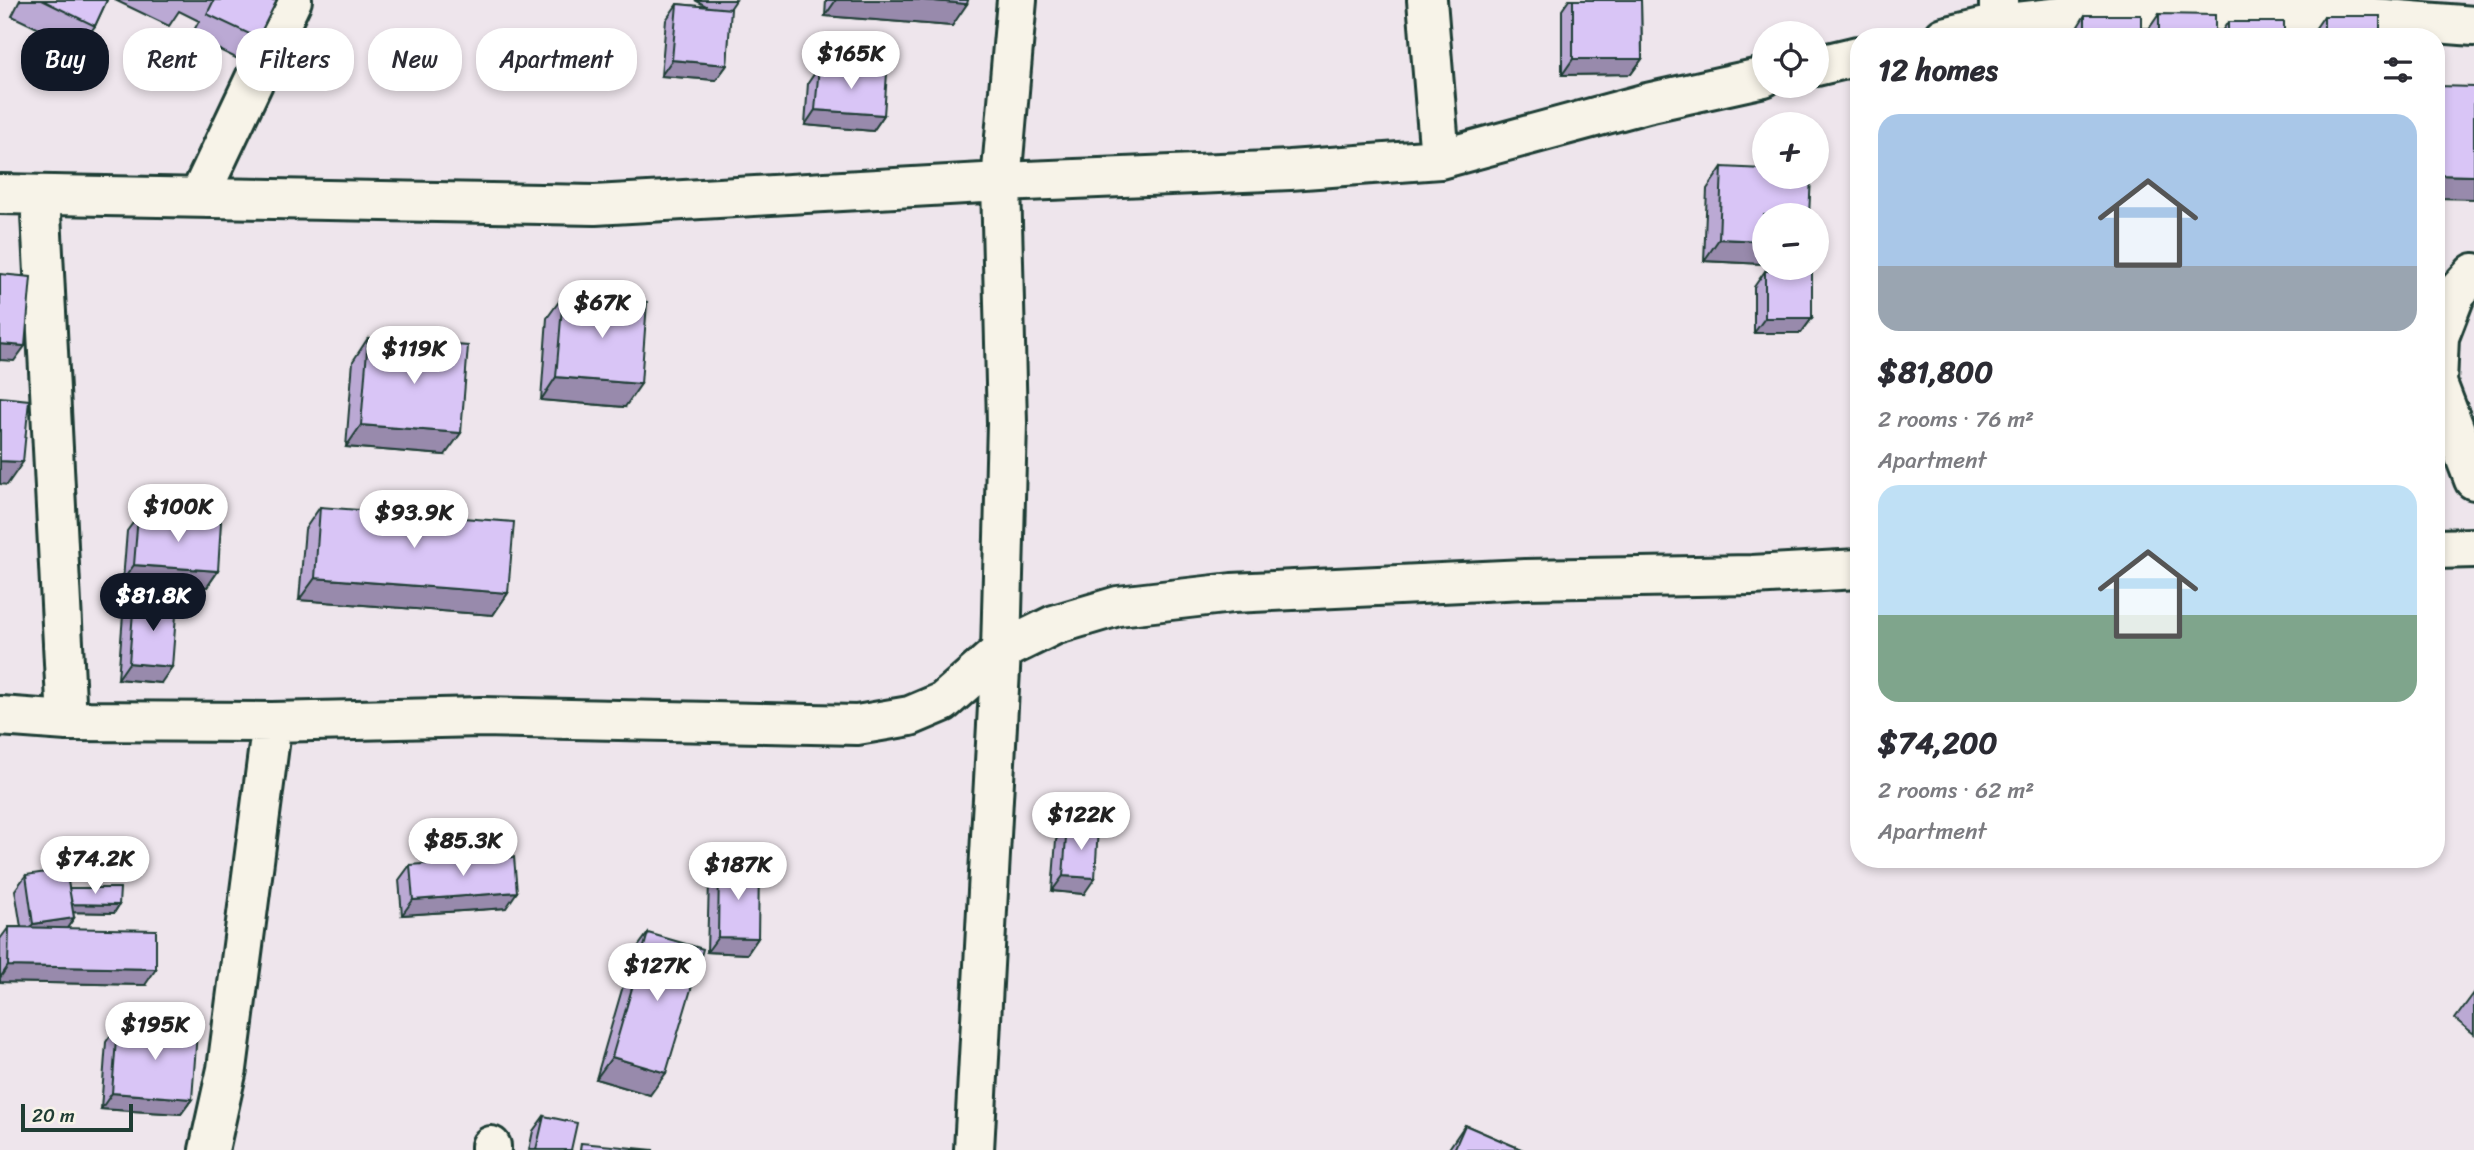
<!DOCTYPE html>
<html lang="en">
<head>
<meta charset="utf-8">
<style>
  body { margin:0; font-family:Sriracha,sans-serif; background:#f7f7f7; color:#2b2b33; height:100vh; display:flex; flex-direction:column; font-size:26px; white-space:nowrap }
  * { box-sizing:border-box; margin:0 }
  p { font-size:23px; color:#7c7c81 }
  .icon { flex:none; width:38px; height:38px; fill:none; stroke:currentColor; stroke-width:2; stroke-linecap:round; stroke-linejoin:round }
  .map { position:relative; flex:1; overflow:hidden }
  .sheet { position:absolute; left:1850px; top:28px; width:595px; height:840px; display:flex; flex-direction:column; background:#fff; border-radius:28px; box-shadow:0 4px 10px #0003 }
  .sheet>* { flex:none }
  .hud { position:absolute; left:21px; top:28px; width:665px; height:63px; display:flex; gap:14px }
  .fabs { position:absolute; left:1752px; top:21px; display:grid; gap:14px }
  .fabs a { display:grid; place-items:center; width:77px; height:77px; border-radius:50%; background:#fff; box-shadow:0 4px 10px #0003; font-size:35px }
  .scale { position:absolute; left:21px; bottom:18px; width:112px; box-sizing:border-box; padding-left:7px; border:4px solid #1f3d34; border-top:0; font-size:19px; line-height:24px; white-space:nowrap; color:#1f3d34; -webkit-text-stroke:5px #f7f3e8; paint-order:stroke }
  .price { position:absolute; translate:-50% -60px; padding:0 16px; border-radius:24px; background:#fff; color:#222; font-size:23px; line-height:46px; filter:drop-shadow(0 2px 4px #0008) }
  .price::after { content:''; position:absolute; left:50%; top:42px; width:21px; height:16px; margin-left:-10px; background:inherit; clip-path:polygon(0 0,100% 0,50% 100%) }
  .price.active { background:#111827; color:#fff }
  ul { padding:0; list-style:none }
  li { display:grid; align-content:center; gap:14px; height:371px; padding:0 28px }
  li span { display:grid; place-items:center; height:217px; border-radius:21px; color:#555 }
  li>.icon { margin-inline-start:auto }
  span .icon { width:126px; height:126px; fill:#fffc; stroke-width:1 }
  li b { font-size:30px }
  h2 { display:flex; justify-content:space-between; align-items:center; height:84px; padding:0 28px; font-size:30px }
  .tag { padding:0 24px; border-radius:28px; background:#fff; box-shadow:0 4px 10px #0003; font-size:24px; line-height:63px }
  .tag.active { background:#111827; color:#fff }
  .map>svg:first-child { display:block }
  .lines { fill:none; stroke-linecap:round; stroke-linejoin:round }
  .street-casing { stroke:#1f3d34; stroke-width:44 }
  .street { stroke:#f7f3e8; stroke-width:38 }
  .wall { fill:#bba9d4; stroke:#1f3d34; stroke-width:2 }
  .shaded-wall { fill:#988aac; stroke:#1f3d34; stroke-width:2 }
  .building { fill:#d9c5f6; stroke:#1f3d34; stroke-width:2 }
</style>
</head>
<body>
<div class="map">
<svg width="2474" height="1150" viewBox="0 0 2474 1150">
  <rect width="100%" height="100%" fill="#eee5ec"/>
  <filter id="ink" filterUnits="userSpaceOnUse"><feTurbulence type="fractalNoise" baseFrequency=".0143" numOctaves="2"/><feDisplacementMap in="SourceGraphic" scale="14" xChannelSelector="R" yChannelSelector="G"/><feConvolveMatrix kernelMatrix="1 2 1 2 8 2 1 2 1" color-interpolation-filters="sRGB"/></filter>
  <g filter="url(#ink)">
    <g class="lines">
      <defs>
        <path id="street" d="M1017,0L1001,182L1290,170L1440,159L1647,103L1764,77
          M1427,0L1440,159
          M1999,0V24L2142,8L2335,15L2474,26
          M1944,37L1999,24
          M1816,66L1858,56
          M0,194L595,205L1001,182L1007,423L1001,651L1054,625L1118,606L1232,593L1525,579L1752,575L1858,569
          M199,197L292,0
          M2474,273L2456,293L2439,337L2437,383L2474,480
          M2436,549L2474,548
          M0,716L67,721L40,195
          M67,721L272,722L481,717L857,725L910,716L943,702L1001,651
          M209,1150L227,1069L272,722
          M491,1150V1146
          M974,1150L1001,651"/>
      </defs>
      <use href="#street" class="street-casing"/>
      <use href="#street" class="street"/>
    </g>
    <path class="wall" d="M20,0H107L95,26L79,48L12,16Z
      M115,0H277L258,38L242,61L191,36L199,21L179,11L169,26Z
      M695,0H736L730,9L727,65L716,80L661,76L666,20L677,4L708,7Z
      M826,0H968L952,26L825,16Z
      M1569,0H1641L1642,59L1631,74L1562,75V10Z
      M2159,14L2215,37H2148V30Z
      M2085,15L2141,37H2074L2075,31Z
      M2324,16L2380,37H2313V32Z
      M2228,22L2284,37H2218Z
      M819,67L884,115L873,131L805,125L808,83Z
      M1722,167L1764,215V264L1704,261L1707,189Z
      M1765,271L1812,318L1801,333H1754V287Z
      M563,296L625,407L541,400L547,318Z
      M368,338L445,455L346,447L353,361Z
      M320,507L508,593L493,615L299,600L305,529Z
      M138,516L218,571L207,587L123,580L127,531Z
      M134,599L161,683L118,679L123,615Z
      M1067,825L1084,894L1052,891L1056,840Z
      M410,865L506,908L402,915L399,880Z
      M719,866L758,938L747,954L707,952L709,881Z
      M26,875L119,905L114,913L73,912L74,918L67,928L145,985L0,982V939L9,927H21L15,890Z
      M648,933L650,1095L596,1079L632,955Z
      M2474,993V1034L2455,1019Z
      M117,1026L192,1099L181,1114L101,1109L106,1042Z
      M544,1116L571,1150H529L533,1131Z
      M1465,1125L1523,1150H1448Z"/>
    <path class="shaded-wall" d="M836,0H923L967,4L952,26L825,16Z
      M1573,59H1642L1631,74L1562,75Z
      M672,60L727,65L716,80L661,76Z
      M815,110L884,115L873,131L805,125Z
      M2436,175L2474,176V199L2436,198Z
      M1719,239L1764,241V264L1704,261Z
      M1765,318H1812L1801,333H1754Z
      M0,344L25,346L14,361L0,360Z
      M556,377L641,384L625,407L541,400Z
      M361,425L461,433L445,455L346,447Z
      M0,461L23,462L7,485L0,484Z
      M134,565L218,571L207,587L123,580Z
      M315,578L508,593L493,615L299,600Z
      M129,663L172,667L161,683L118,679Z
      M1063,876L1095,878L1084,894L1052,891Z
      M517,892L506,908L402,915L413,900Z
      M68,904L119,905L114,913L63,912Z
      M74,918L63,934L22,939L33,924Z
      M718,937L758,938L747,954L707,952Z
      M8,966L156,969L145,985L0,982V978Z
      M612,1057L666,1073L650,1095L596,1079Z
      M112,1093L192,1099L181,1114L101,1109Z"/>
    <path class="building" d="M42,0H107L95,26Z
      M214,0H277L258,38L207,14Z
      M923,0H968L967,4Z
      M1573,0H1641L1642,59H1573Z
      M677,4L731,9L727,65L672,60Z
      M2159,14L2215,15V37H2159Z
      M2085,15H2141V37H2085Z
      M2324,16H2380V37H2324Z
      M2228,22H2284V37H2228Z
      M819,67L887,73L884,115L815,110Z
      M2437,86L2474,87V176L2436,175Z
      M1722,167L1764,169V177H1811L1809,215H1764V241L1719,239Z
      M1765,271H1812V318H1765Z
      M0,274L31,277L25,346L0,344Z
      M563,296L647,302L641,384L556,377Z
      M368,338L468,346L461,433L361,425Z
      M0,397L29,400L23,462L0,461Z
      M320,507L514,522L508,593L315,578Z
      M138,516L221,522L218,571L134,565Z
      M134,599L177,602L172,667L129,663Z
      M1067,825L1098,827L1095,878L1063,876Z
      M514,857L517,892L413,900L410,865Z
      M719,866L759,867L758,938L718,937Z
      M66,869L74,918L33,924L26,875Z
      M69,888H120L119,905L72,904Z
      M9,927L156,930V969L8,966Z
      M648,933L703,949L666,1073L612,1057Z
      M117,1026L197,1032L192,1099L112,1093Z
      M544,1116L577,1123L571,1150H536Z
      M1465,1125L1523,1150H1454Z
      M581,1143L654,1150H580Z"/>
  </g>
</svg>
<div class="fabs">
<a><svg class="icon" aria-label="locate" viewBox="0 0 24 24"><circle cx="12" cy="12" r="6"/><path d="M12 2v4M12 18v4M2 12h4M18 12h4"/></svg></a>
<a>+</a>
<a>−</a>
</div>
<div class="scale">20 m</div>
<b class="price" style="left:851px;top:91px">$165K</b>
<b class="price" style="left:602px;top:340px">$67K</b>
<b class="price" style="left:414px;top:386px">$119K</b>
<b class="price" style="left:178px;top:544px">$100K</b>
<b class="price" style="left:414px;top:550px">$93.9K</b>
<b class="price active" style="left:153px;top:633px">$81.8K</b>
<b class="price" style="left:1081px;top:852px">$122K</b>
<b class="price" style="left:463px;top:878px">$85.3K</b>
<b class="price" style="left:95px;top:896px">$74.2K</b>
<b class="price" style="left:738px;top:902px">$187K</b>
<b class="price" style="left:657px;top:1003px">$127K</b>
<b class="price" style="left:155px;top:1062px">$195K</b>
<div class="hud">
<a class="tag active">Buy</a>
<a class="tag">Rent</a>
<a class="tag">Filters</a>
<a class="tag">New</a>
<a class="tag">Apartment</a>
</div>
<section class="sheet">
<h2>12 homes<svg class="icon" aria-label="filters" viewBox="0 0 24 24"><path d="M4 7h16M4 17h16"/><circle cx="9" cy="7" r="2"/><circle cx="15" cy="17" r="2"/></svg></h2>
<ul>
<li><span style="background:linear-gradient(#a9c7e8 70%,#9aa5b1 0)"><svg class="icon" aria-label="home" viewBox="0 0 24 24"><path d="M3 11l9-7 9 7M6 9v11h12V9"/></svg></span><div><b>$81,800</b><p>2 rooms · 76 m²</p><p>Apartment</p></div></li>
<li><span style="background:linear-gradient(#bfe0f5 60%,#7fa58c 0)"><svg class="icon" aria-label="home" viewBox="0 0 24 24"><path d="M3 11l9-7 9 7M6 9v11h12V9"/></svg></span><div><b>$74,200</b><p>2 rooms · 62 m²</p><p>Apartment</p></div></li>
</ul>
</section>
</div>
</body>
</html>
